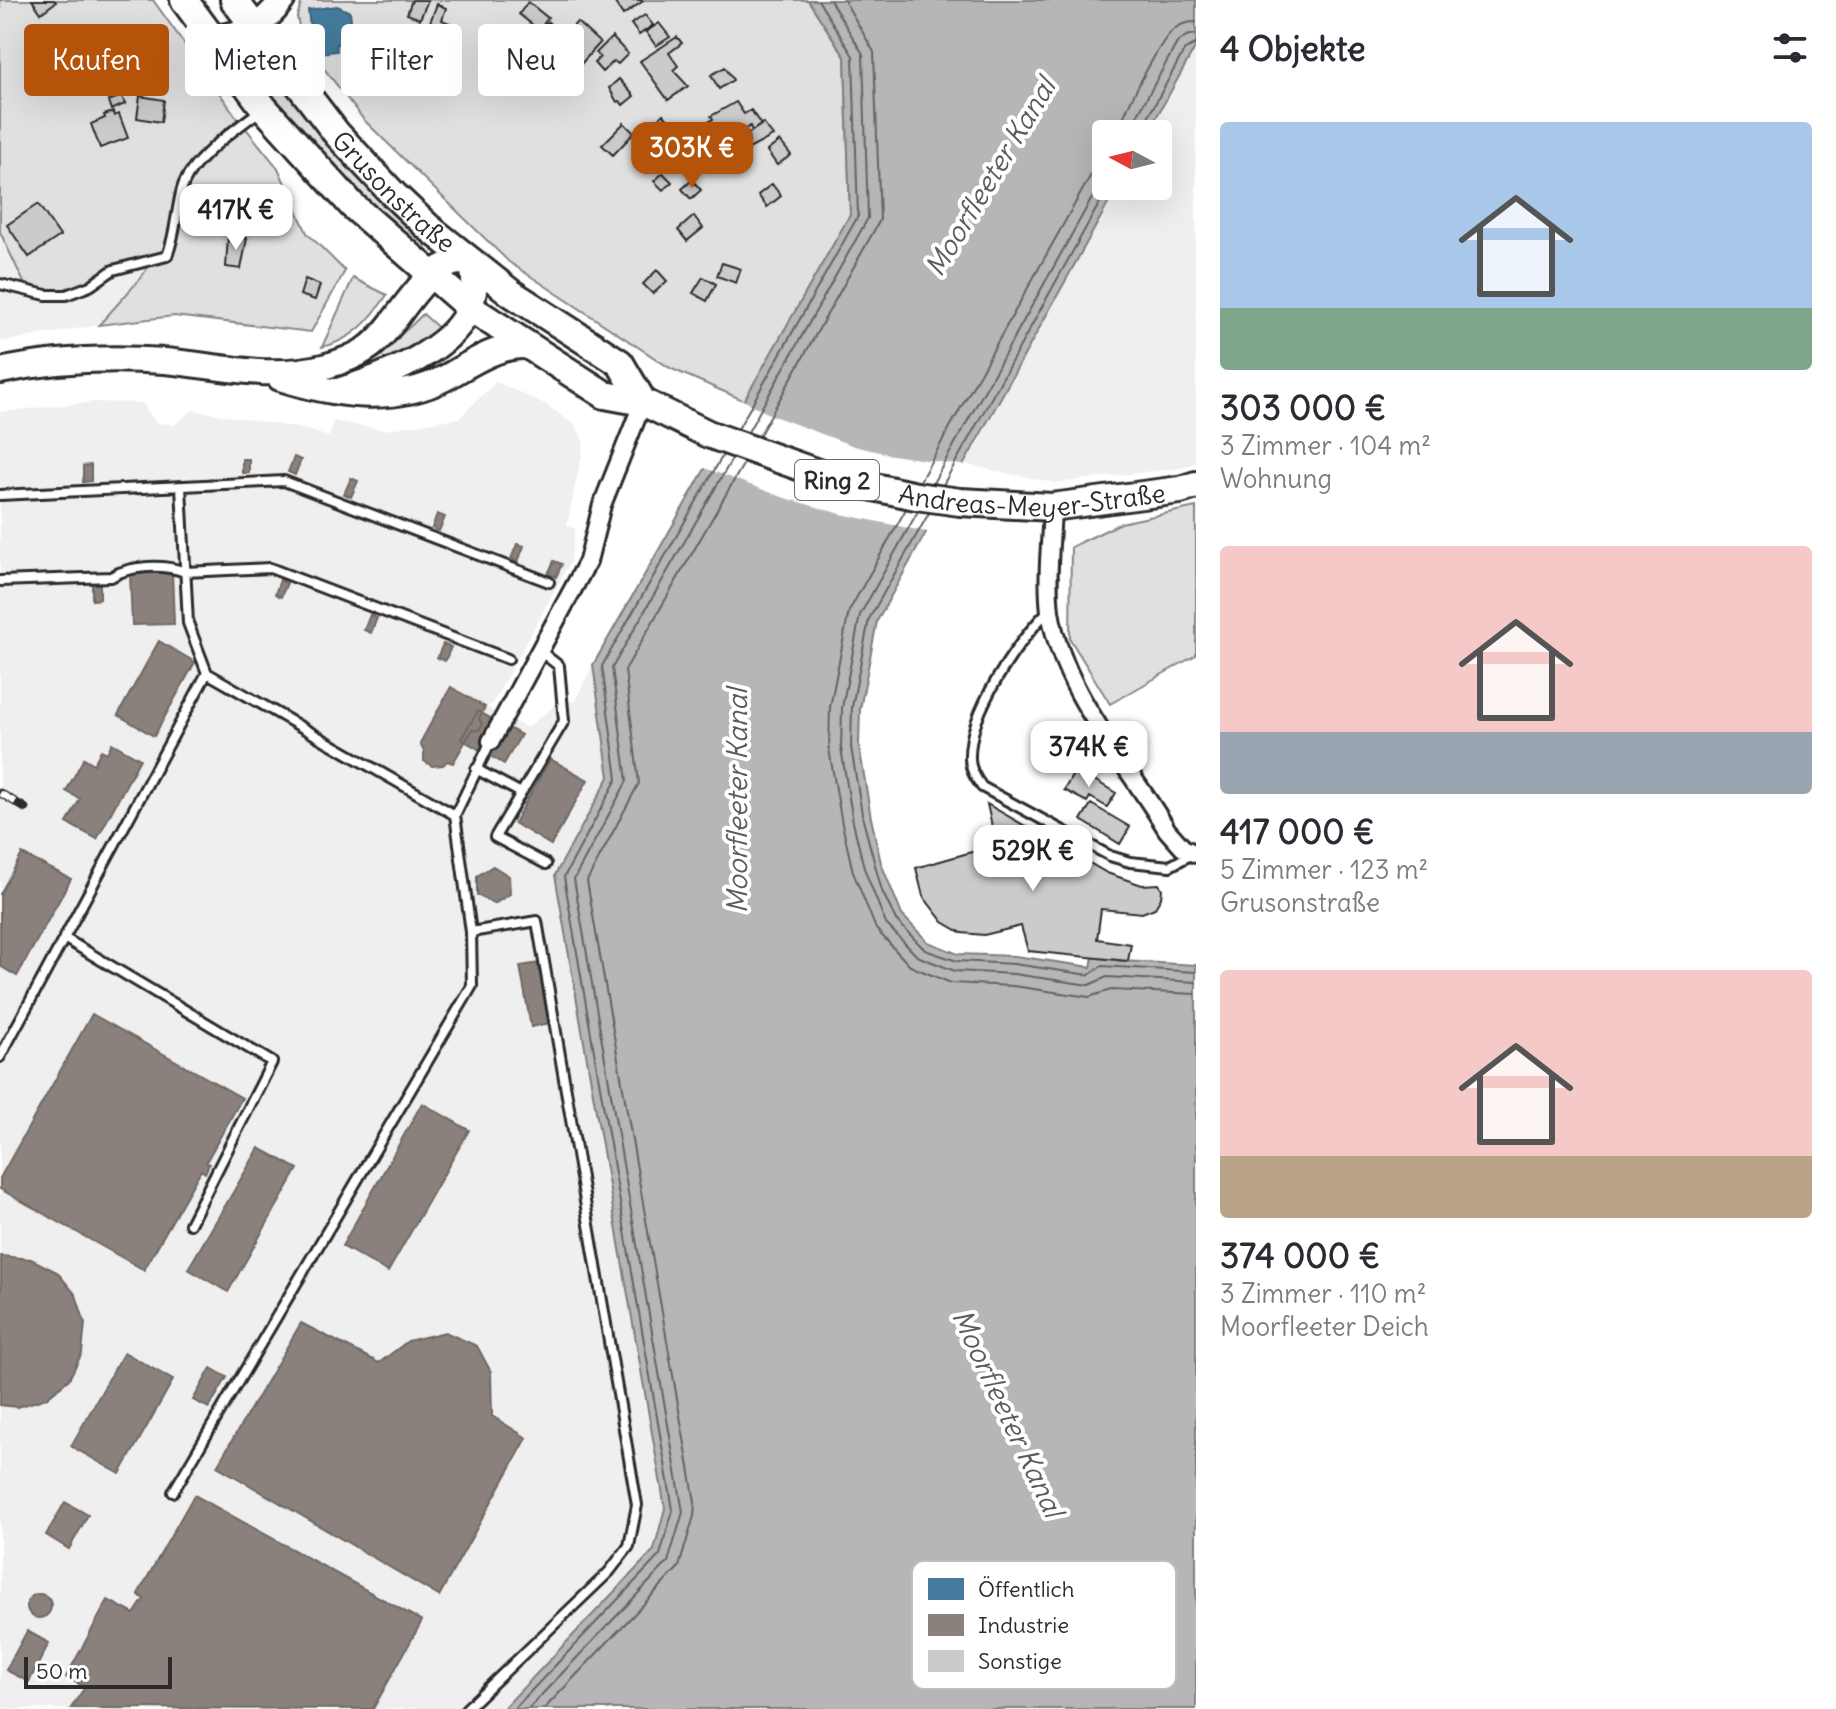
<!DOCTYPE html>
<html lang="de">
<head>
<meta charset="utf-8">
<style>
  body { margin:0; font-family:Delius,sans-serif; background:#f7f7f7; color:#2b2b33; height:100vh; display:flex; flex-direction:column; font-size:30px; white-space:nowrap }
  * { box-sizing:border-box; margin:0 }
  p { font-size:26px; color:#7c7c81 }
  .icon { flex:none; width:44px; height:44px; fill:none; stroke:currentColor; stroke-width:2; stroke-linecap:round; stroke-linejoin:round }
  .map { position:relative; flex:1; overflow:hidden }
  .sheet { display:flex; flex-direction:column; background:#fff; width:640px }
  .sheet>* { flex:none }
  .top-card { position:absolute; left:24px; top:24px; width:760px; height:72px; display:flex; gap:16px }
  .needle { width:52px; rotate:277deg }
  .controls { position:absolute; left:1092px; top:120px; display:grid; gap:16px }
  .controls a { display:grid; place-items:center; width:80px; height:80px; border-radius:8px; background:#fff; box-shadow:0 8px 32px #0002; font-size:40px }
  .scale { position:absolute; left:24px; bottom:20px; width:148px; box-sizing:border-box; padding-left:8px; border:4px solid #2b2b2b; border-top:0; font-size:22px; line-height:28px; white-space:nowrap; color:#2b2b2b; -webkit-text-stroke:6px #fff; paint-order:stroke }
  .price { position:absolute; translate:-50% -68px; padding:0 18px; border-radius:16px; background:#fff; color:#222; font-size:26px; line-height:52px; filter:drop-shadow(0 2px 4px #0008) }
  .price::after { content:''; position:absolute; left:50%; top:48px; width:24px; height:18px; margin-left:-12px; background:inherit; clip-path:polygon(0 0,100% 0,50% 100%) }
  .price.on { background:#b45309; color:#fff }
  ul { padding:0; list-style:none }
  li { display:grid; align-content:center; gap:16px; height:424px; padding:0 24px }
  li span { display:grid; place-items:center; height:248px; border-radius:8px; color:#555 }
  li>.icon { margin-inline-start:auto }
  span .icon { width:144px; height:144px; fill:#fffc; stroke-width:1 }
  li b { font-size:34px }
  h2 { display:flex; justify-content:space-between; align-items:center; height:96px; padding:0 24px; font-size:34px }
  .pill { padding:0 28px; border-radius:8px; background:#fff; box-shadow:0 8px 32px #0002; font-size:28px; line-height:72px }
  .pill.on { background:#b45309; color:#fff }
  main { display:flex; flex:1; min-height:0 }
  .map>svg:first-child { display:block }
  .built { fill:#efefef }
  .green { fill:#e0e0e0; stroke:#868686; stroke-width:2 }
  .water { fill:#b6b6b6; stroke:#7e7e7e; stroke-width:2 }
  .pier { fill:#fff }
  .public { fill:#457b9d; stroke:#3d637b; stroke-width:2 }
  .industry { fill:#8a817c; stroke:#6e6764; stroke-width:2 }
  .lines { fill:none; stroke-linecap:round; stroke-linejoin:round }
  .shore { stroke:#636363; stroke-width:2 }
  .building { fill:#cbcbcb; stroke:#2b2b2b; stroke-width:2 }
  .lane-casing { stroke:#2b2b2b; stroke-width:14 }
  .street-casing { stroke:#2b2b2b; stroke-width:22 }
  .secondary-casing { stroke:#2b2b2b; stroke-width:30 }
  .primary-casing { stroke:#2b2b2b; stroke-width:32 }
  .lane { stroke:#fff; stroke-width:8 }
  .street { stroke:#fff; stroke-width:16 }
  .secondary { stroke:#fff; stroke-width:24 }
  .primary { stroke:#fff; stroke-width:26 }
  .rail-casing { stroke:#2b2b2b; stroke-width:9 }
  .rail { stroke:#fff; stroke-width:6; stroke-dasharray:18; stroke-linecap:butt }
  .labels { text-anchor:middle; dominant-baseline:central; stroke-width:8; stroke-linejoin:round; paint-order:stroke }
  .shield { fill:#fff; stroke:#6b6b6b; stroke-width:2 }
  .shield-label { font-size:24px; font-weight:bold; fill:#2b2b2b }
  .street-label { font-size:26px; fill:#2b2b2b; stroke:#fff }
  .water-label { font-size:28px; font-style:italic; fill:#5c5c5c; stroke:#fff }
  .key { fill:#fff; stroke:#bfbfbf; stroke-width:2 }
  .key-label { font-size:22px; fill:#2b2b2b }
</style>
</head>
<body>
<main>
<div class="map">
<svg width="1196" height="1709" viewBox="0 0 1196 1709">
  <rect width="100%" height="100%" fill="#fff"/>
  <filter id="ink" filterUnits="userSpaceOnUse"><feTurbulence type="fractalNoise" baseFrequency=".0125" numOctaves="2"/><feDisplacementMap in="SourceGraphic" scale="16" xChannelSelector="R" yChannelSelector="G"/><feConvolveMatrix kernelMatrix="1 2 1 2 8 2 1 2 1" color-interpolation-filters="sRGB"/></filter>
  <g filter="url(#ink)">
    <path class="built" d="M1196,46V463L1179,468L1055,483L963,464L1118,186H1158V134H1147Z
      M0,232L5,238L113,270L152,261L140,279L99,325L0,342Z
      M496,382L545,404L576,426L584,444L567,525L575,529L571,561L492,704L486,707L527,728L555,705L575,701L593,665L609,778L555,875L665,1508L654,1550L503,1709H0V412L94,402L142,403L156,423L174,425L193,410L304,429L329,437L333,421L383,430L459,418Z"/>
    <path class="green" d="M0,0H153L235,115L278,168L307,233L345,271L311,332L174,316L99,325L140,279L151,263L113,270L66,295L28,291L0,232Z
      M302,0H808L845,57L850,215L745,401L670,368L509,262L364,120L302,40L297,17Z
      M262,59L364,181L427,246L419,251L321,154L249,67Z
      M353,278L387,295C370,320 353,340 322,347Z
      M423,314L442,331C400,357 376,371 326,376C365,362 394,344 423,314Z
      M1196,507V655L1110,704L1070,639L1071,547L1121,523Z"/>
    <path class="water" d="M808,0H1196V46L1147,134H1106V186H1118L877,621L860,709L859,745L871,818L881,863L902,915L928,942L958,954L1015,956L1091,967L1093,957L1121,961L1196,965V1709H503L654,1550L665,1508L555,875L609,777L593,665L850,215L845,57Z"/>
    <path class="pier" d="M741,399L771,415L854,446L892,455L967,466L932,533L841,514L785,498L702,467Z"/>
    <path class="public" d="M337,6L350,12L354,42L336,44L337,51L313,54L308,10Z"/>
    <path class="industry" d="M294,457L301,460L295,475L288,472Z
      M242,459H249V473H242Z
      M91,465V481L83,482V466Z
      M351,478L358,481L351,497L344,494Z
      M437,514L445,517L439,531L432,528Z
      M517,544L524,546L518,562L511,559Z
      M554,561L562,564L556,577L548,574Z
      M172,572L174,624L132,625L130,574Z
      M280,580L287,583L281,597L275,594Z
      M92,584H100V599L92,600Z
      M370,615L377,618L371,633L364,630Z
      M159,641L195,662L154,736L118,715Z
      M443,644L451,647L445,661L437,658Z
      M451,687L485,707L479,718L482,725L479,730H472L453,763L447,761L443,765L432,766L424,761V751L420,743Z
      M478,711L521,735L504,764L461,739Z
      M112,743L140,759L97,839L67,823L80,799L66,791L84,758L94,764L101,750L107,753Z
      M550,759L588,780L551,845L514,823Z
      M22,854L71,879L17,976L0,966V894Z
      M493,866L509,876L510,894L494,904L477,895V876Z
      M540,963L550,1023L531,1027L520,966Z
      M92,1014L242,1098L206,1162L209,1164L205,1173L201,1170L144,1270L0,1189V1178Z
      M422,1103L469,1130L388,1272L342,1246Z
      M259,1148L298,1169L228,1292L188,1269Z
      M1,1256L31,1259L57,1272L76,1295L85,1323L82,1353L69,1379L46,1398L18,1407L0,1405Z
      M301,1323L379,1363L408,1341L445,1332L477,1346L491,1372L492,1416L527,1438L439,1596L217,1466Z
      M124,1352L173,1380L120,1474L71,1446Z
      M211,1368L227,1377L209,1408L193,1400Z
      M194,1495L422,1621L373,1709L71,1708L85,1687L66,1677L108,1600L134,1614L144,1599L138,1594Z
      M65,1502L88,1515L69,1549L46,1535Z
      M27 1606a12 12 0 1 1 24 0a12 12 0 1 1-24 0Z
      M27,1631L49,1643L29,1682L6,1670Z"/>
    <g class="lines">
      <path class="shore" d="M1119,134C1119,118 1160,42 1172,31C1179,24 1187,22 1196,22
        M1131,134L1133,123L1177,43L1186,36L1196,34
        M1141,134L1142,128L1185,49L1196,44
        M738,429L858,216L853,56L818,0
        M748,432L868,218L863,54L830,0
        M759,436L880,220L874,52L844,0
        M920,481L1092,173L1106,159
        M933,483L1106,173
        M943,485L1109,186
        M906,509L849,611L830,707L829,749L842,824L853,872L876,929L910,966L951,983L1013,986L1089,997L1111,990L1196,994
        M918,511L860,615L842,708L841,748L853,822L864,868L886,924L917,956L955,971L1014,974L1089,985L1107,977L1196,982
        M929,513L869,619L852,707L851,747L863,820L882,891L896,920L925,950L957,961L1014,964L1089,975L1102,966L1196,972
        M514,1709L660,1555L673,1510L564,877L617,779L602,666L723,455
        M528,1709L668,1562L683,1512L574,879L627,781L612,668L732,459
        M544,1709L679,1567L694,1516L695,1502L587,881L639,783L625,670L744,463"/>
    </g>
    <path class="building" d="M32,0H54L56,2L41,13Z
      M412,0H428L420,19L407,14Z
      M619,0H642L643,1L623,15L615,3Z
      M528,2L548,18L539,30L519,14Z
      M437,4L446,8L442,20L452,24L447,38L442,36L437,49L422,43Z
      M645,15L653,25L639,35L631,24Z
      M548,22L562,34L544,55L530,42Z
      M577,22L600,43L569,77L555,64L570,48L561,40Z
      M659,23L670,37L656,46L646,32Z
      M149,33L154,45L132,54L127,42Z
      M612,37L628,54L618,64L614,61L602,72L594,63L600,57L596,53Z
      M677,37L682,43L669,53L678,66L673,70L688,86L668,100L640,61Z
      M79,47L87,62L70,71L62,55Z
      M725,67L733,80L719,89L711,75Z
      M619,79L634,96L623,105L620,101L617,102L609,88Z
      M122,96L125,104L111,110L108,101Z
      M140,96L164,100L161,122L137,118Z
      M736,102L744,114L751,110L761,125L752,131L750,126L731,139L726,132L707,145L700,136L696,139L692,133L713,119L711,116Z
      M113,112L114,116L119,114L128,138L100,148L91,124L105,118L104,115Z
      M663,114L672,124L665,131L656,121Z
      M624,123L634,133L613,155L602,145Z
      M763,123L773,136L749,149L743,141L749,136L748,134Z
      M661,138L671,148L645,171L637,162L645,155L640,149L651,139L654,144Z
      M780,141L791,155L777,165L767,151Z
      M663,173L672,182L663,190L654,181Z
      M692,180L701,190L691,199L682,189Z
      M772,184L781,196L767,207L758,195Z
      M38,204L60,236L29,257L7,225Z
      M694,216L703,228L687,241L678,230Z
      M228,236L247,238L241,269L226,267Z
      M722,263L741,269L736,283L717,276Z
      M657,270L667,281L653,294L643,284Z
      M703,277L716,284L707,301L693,293Z
      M305,279L320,285L315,300L300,295Z
      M1076,769L1116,793L1107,807L1090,797L1087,802L1064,790Z
      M987,804L1107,873L1142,885L1159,884L1162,889L1161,898L1155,908L1142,913L1101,909L1097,939L1131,944L1128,961L1028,951L1021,926L984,935L962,933L943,922L923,896L916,868L996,845Z
      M1091,804L1130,827L1120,844L1081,820Z"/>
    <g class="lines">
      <defs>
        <path id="lane" d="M0,284L46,295H66L90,286L113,270L167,256C176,234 176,211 182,189C189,161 238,127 261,110
          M181,487L188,623L207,673
          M0,495L284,481L549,582
          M0,581L111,577C130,565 164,564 185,572L270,568L508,659
          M1050,609C1018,641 968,712 970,759C970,770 976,779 982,787L1110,856L1130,862L1170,866L1194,853
          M540,651L559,666L564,721L495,837L546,864
          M476,769L521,793
          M455,815L471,932L537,921L637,1505L629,1546L609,1572L466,1709
          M64,938L272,1062L190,1224
          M0,1057L207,673L455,815L491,741
          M173,1492L472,986L471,932"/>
        <path id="street" d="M1052,507C1051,541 1046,577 1050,611C1062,692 1126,761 1167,830L1183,848L1196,854
          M491,741L588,561L602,505L643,402"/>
        <path id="secondary" d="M211,38C242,36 264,26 282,0
          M0,371C54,359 110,357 165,361C218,366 269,380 323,367C338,363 355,357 368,348C401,325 425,253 471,263C494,337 393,374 338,391
          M280,378C334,395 393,405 445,378C470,364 495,346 525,346"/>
        <g id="primary">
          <path id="s1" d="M184,0L264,108L353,206L470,308L605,395L643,402L708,434L832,478L916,496L960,502L1052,507L1180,490L1196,485"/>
          <path id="s2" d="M234,0L337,134L394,195L428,227L511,293L620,363L643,402"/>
        </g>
      </defs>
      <use href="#lane" class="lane-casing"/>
      <use href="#street" class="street-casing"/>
      <use href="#secondary" class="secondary-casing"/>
      <use href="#primary" class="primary-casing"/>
      <use href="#lane" class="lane"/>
      <use href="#street" class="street"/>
      <use href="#secondary" class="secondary"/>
      <use href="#primary" class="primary"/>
      <defs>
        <path id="rail" d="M0,793L25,808"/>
      </defs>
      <use href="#rail" class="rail-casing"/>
      <use href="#rail" class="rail"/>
    </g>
  </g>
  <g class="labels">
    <rect class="shield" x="795" y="460" width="84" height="40" rx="6"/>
    <g class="shield-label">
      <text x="837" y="480">Ring 2</text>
    </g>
    <g class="street-label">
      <text stroke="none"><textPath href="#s2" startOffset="250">Grusonstraße</textPath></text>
      <text stroke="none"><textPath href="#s1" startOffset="1028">Andreas-Meyer-Straße</textPath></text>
    </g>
    <g class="water-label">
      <text transform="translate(990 177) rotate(-59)">Moorfleeter Kanal</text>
      <text transform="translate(737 801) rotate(-90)">Moorfleeter Kanal</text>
      <text transform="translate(1008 1413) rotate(65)">Moorfleeter Kanal</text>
    </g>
  </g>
  <rect x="912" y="1561" width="264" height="128" rx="12" class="key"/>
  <rect x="928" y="1578" width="36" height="22" fill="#457b9d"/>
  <rect x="928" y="1614" width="36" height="22" fill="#8a817c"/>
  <rect x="928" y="1650" width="36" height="22" fill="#cbcbcb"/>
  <g class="key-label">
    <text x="978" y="1597">Öffentlich</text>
    <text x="978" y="1633">Industrie</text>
    <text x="978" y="1669">Sonstige</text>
  </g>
</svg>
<div class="controls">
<a><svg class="needle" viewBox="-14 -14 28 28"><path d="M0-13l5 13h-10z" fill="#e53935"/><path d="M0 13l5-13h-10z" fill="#7c7c81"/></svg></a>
</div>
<div class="scale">50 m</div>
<b class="price on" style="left:692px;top:190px">303K €</b>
<b class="price" style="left:236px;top:252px">417K €</b>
<b class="price" style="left:1089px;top:789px">374K €</b>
<b class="price" style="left:1033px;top:893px">529K €</b>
<div class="top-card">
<a class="pill on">Kaufen</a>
<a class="pill">Mieten</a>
<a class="pill">Filter</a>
<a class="pill">Neu</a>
</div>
</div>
<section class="sheet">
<h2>4 Objekte<svg class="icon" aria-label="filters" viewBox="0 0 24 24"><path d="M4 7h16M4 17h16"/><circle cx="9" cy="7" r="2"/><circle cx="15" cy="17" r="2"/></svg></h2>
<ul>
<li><span style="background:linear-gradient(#a9c7e8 75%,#7fa58c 0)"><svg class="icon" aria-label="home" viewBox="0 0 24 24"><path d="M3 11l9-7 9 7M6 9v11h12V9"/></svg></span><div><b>303 000 €</b><p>3 Zimmer · 104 m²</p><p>Wohnung</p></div></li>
<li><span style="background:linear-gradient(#f6c9c9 75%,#9aa5b1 0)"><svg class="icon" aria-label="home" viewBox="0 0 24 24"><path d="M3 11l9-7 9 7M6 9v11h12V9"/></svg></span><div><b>417 000 €</b><p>5 Zimmer · 123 m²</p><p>Grusonstraße</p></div></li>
<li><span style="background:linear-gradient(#f6c9c9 75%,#b9a48a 0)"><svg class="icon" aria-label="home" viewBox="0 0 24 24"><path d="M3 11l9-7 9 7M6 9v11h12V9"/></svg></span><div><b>374 000 €</b><p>3 Zimmer · 110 m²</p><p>Moorfleeter Deich</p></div></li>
</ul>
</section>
</main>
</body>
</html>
